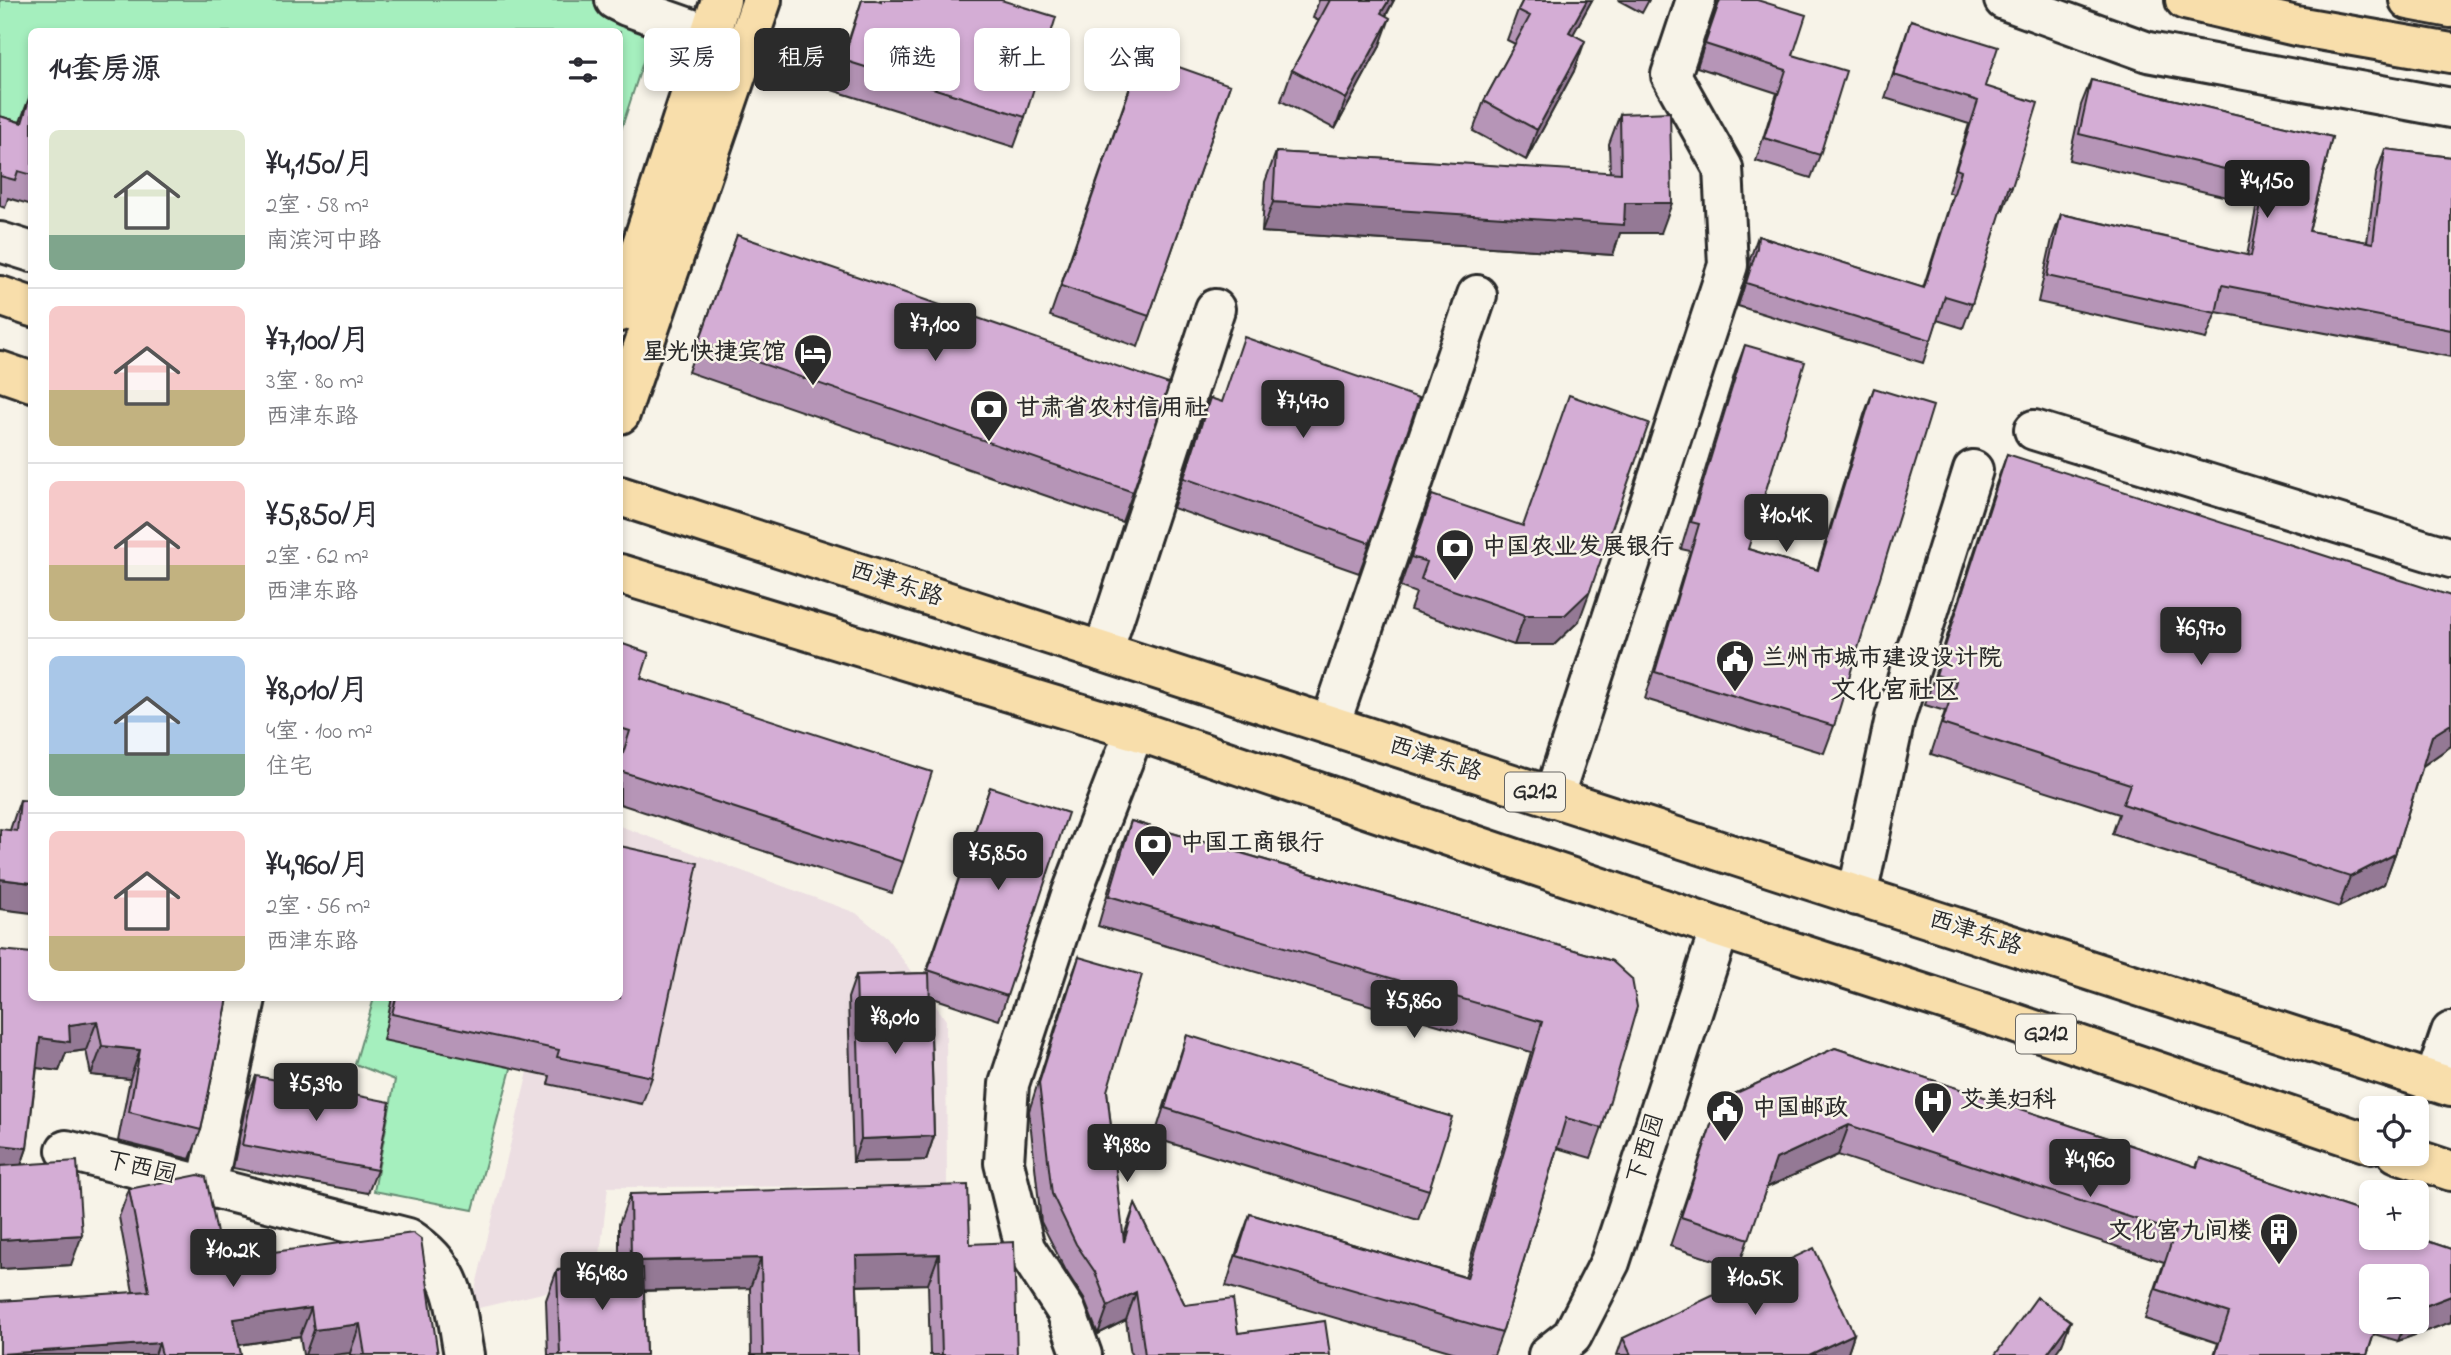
<!DOCTYPE html>
<html lang="zh">
<head>
<meta charset="utf-8">
<style>
  body { margin:0; font-family:"Indie Flower","LXGW WenKai TC",sans-serif; background:#f7f7f7; color:#2b2b33; height:100vh; display:flex; flex-direction:column; font-size:26px; white-space:nowrap }
  * { box-sizing:border-box; margin:0 }
  p { font-size:23px; color:#7c7c81 }
  .icon { flex:none; width:38px; height:38px; fill:none; stroke:currentColor; stroke-width:2; stroke-linecap:round; stroke-linejoin:round }
  .map { position:relative; flex:1; overflow:hidden }
  .panel { position:absolute; left:28px; top:28px; width:595px; height:973px; display:flex; flex-direction:column; background:#fff; border-radius:10px; box-shadow:0 4px 10px #0003 }
  .panel>* { flex:none }
  .hud { position:absolute; left:644px; top:28px; width:665px; height:63px; display:flex; gap:14px }
  .tools { position:absolute; left:2359px; top:1096px; display:grid; gap:14px }
  .tools a { display:grid; place-items:center; width:70px; height:70px; border-radius:10px; background:#fff; box-shadow:0 4px 10px #0003; font-size:35px }
  .price { position:absolute; translate:-50% -60px; padding:0 16px; border-radius:7px; background:#2b2b2b; color:#fff; font-size:23px; line-height:46px; filter:drop-shadow(0 2px 4px #0008) }
  .price::after { content:''; position:absolute; left:50%; top:42px; width:21px; height:16px; margin-left:-10px; background:inherit; clip-path:polygon(0 0,100% 0,50% 100%) }
  .price.on { background:#222; color:#fff }
  ul { padding:0; list-style:none }
  li { display:flex; align-items:center; gap:21px; height:175px; padding:0 21px }
  li+li { border-top:2px solid #e1e1e2 }
  li span { display:grid; place-items:center; flex:none; width:196px; height:140px; border-radius:10px; color:#555 }
  li>.icon { margin-inline-start:auto }
  span .icon { width:84px; height:84px; fill:#fffc; stroke-width:1 }
  li b { font-size:30px }
  h2 { display:flex; justify-content:space-between; align-items:center; height:84px; padding:0 21px; font-size:30px }
  .chip { padding:0 24px; border-radius:10px; background:#fff; box-shadow:0 4px 10px #0003; font-size:24px; line-height:63px }
  .chip.on { background:#2b2b2b; color:#fff }
  .map>svg:first-child { display:block }
  .built { fill:#ecdee2 }
  .green { fill:#a5efbe; stroke:#688d74; stroke-width:2 }
  .lines { fill:none; stroke-linecap:round; stroke-linejoin:round }
  .minor-casing { stroke:#2b2b2b; stroke-width:44 }
  .major-casing { stroke:#2b2b2b; stroke-width:44 }
  .highway-casing { stroke:#2b2b2b; stroke-width:44 }
  .minor { stroke:#f7f3e8; stroke-width:38 }
  .major { stroke:#f8deab; stroke-width:38 }
  .highway { stroke:#f8deab; stroke-width:38 }
  .wall { fill:#b695b7; stroke:#2b2b2b; stroke-width:2; fill-rule:evenodd }
  .shaded-wall { fill:#947995; stroke:#2b2b2b; stroke-width:2 }
  .building { fill:#d4add5; stroke:#2b2b2b; stroke-width:2 }
  .labels { text-anchor:middle; dominant-baseline:central; stroke-width:5; stroke-linejoin:round; paint-order:stroke }
  .shield { fill:#f7f3e8; stroke:#686764; stroke-width:2 }
  .shield-label { font-size:23px; font-weight:bold; fill:#2b2b2b }
  .poi-label { font-size:24px; font-weight:bold; fill:#2b2b2b; stroke:#f7f3e8; text-anchor:start }
  .street-label { font-size:24px; fill:#2b2b2b; stroke:#f7f3e8 }
  .neighbourhood-label { font-size:26px; font-weight:bold; fill:#2b2b2b; stroke:#f7f3e8 }
</style>
</head>
<body>
<div class="map">
<svg width="2451" height="1355" viewBox="0 0 2451 1355">
  <rect width="100%" height="100%" fill="#f7f3e8"/>
  <filter id="ink" filterUnits="userSpaceOnUse"><feTurbulence type="fractalNoise" baseFrequency=".0143" numOctaves="2"/><feDisplacementMap in="SourceGraphic" scale="14" xChannelSelector="R" yChannelSelector="G"/><feConvolveMatrix kernelMatrix="1 2 1 2 8 2 1 2 1" color-interpolation-filters="sRGB"/></filter>
  <g filter="url(#ink)">
    <path class="built" d="M620,826L856,913L887,938L946,1020L947,1186L608,1187L597,1280L470,1310L546,998H620Z"/>
    <path class="green" d="M0,0H663L620,133V32H32L31,144L0,169Z
      M374,998H530L473,1210L374,1191L395,1080L355,1064Z"/>
    <g class="lines">
      <defs>
        <path id="minor" d="M615,0L627,6L709,35
          M2004,0L2148,52L2451,108
          M0,242L32,252
          M2034,430L2451,558
          M1103,652L1215,309
          M1330,725L1477,295
          M1553,798L1728,265L1723,168L1671,75L1696,0
          M1857,896L1895,718L1973,470
          M2434,1082L2451,1032
          M66,1150L408,1238C457,1270 454,1302 464,1355
          M207,1186L246,998
          M1082,1355L1066,1311L1025,1248L1004,1163L1009,1084L1071,895L1135,730
          M1548,1355L1572,1336L1610,1262L1720,928"/>
        <path id="major" d="M0,296L32,307
          M620,312L721,0
          M0,371L32,382
          M620,414L762,0
          M620,496L2451,1087
          M620,574L1135,730L1720,928L2002,1019L2371,1144
          M2397,1153L2451,1171"/>
        <path id="highway" d="M2185,0L2296,26L2451,53
          M2409,0L2451,8"/>
      </defs>
      <use href="#minor" class="minor-casing"/>
      <use href="#major" class="major-casing"/>
      <use href="#highway" class="highway-casing"/>
      <use href="#minor" class="minor"/>
      <use href="#major" class="major"/>
      <use href="#highway" class="highway"/>
    </g>
    <path class="wall" d="M862,0L879,1L880,0H1001L1025,117L1014,147L832,90Z
      M1319,0H1394L1386,16L1379,48L1335,129L1281,101L1292,70L1319,21L1313,18Z
      M1523,0H1592L1573,34L1574,71L1526,160L1473,131L1484,101L1515,44L1507,40L1518,10Z
      M1618,0H1649L1642,13Z
      M1719,0L1793,55L1820,155L1811,178L1756,161L1777,93L1697,67Z
      M1911,20L1985,86L2012,187L2003,210L2001,209L1972,304L1963,328L1937,320L1923,363L1738,306L1749,271L1750,259L1758,236L1923,288L1953,194L1948,192L1969,124L1885,98Z
      M2091,80L2332,137L2309,231L2367,242L2376,175L2385,149L2451,157V357L2216,312L2206,339L2038,302L2052,239L2061,214L2247,256L2257,204L2069,160L2081,105Z
      M1131,84L1230,85L1138,347L1050,316Z
      M32,90V205L8,198L5,208L0,206V116L20,122Z
      M1620,114L1661,233H1620L1613,255L1262,232L1265,182L1276,152L1610,173L1609,144Z
      M737,235L1133,492L1122,522L688,372Z
      M1745,345L1748,549L1817,570L1864,415L1874,388L1834,726L1824,753L1645,699L1690,551L1681,549L1735,372Z
      M1210,398L1221,402L1370,543L1359,573L1173,508Z
      M2007,454L2451,746L2423,766L2395,854L2384,884L2339,907L2112,834L2119,814L1931,754L1945,711L1925,705L1996,484Z
      M1432,495L1579,621L1554,645H1514L1410,610L1416,593L1400,587Z
      M620,643L641,678L903,862L892,893L620,804Z
      M990,787L1007,996L999,1020L930,997L934,1136L926,1160L853,1162L848,998L856,975L926,973Z
      M20,800L32,913L10,830Z
      M1131,821L1612,961L1602,1128L1591,1158L1557,1148L1502,1333L1494,1355H1463L1226,1286L1239,1244L1250,1214L1465,1277L1531,1052L1098,926L1120,851Z
      M0,950L228,998L201,1130L190,1159L118,1141L130,1079L91,1075L86,1050L66,1053L59,1071L37,1068L27,1148L21,1165L71,1265L0,1269Z
      M1079,957L1107,1091L1123,1238L1135,1204L1185,1305L1238,1333L1330,1355H1131L1126,1320L1098,1334L1084,1299L1066,1271L1041,1222L1029,1111L1069,984Z
      M392,998H620L652,1077L642,1104L548,1084L550,1076L383,1040Z
      M1187,1035L1429,1190L1418,1220L1154,1138L1177,1065Z
      M1835,1048L2196,1167L2200,1158L2371,1215V1237H2415L2451,1249V1322L2398,1341L2374,1334L2367,1355H2214L2218,1343L2145,1319L2164,1262L1838,1155L1766,1188L1738,1268L1670,1246L1719,1101ZM2371,1276H2417V1321H2371Z
      M256,1076L377,1170L368,1193L233,1168L247,1099Z
      M129,1189L222,1259L438,1355H350V1353L333,1355H303L300,1336L239,1345L241,1355H0L133,1292L119,1217Z
      M630,1194L970,1244L1017,1355H930L928,1284L857,1286L859,1355H751L750,1288L644,1291L646,1355H548L546,1300L557,1270L619,1268V1224Z
      M1854,1334L1847,1355H1617L1623,1338Z"/>
    <path class="shaded-wall" d="M1389,0H1394L1370,44L1381,13Z
      M1587,0H1592L1558,62L1569,32Z
      M1390,18L1379,48L1335,129L1346,99Z
      M1585,41L1574,71L1526,160L1537,130Z
      M1273,202L1625,203H1672L1661,233H1620L1613,255L1262,232Z
      M1590,591L1579,621L1554,645H1514L1525,615Z
      M2451,724V746L2421,767L2432,736Z
      M2395,854L2384,884L2339,907L2350,877Z
      M0,879L32,883V913L0,909Z
      M97,1021L86,1050L66,1053L59,1071L30,1067L40,1038L69,1025Z
      M102,1046L140,1050L130,1079L91,1075Z
      M1849,1125L1838,1155L1765,1188L1776,1159Z
      M934,1136L926,1160L853,1162L861,1139Z
      M0,1145L27,1148L17,1177L0,1175Z
      M82,1235L71,1265L0,1269V1240Z
      M939,1254L928,1284L845,1286L856,1256Z
      M761,1258L750,1288L620,1291L631,1261Z
      M1136,1292L1126,1320L1098,1334L1108,1306Z
      M2451,1296V1322L2398,1341L2406,1321H2417V1309Z
      M311,1308L300,1336L223,1347L234,1319Z
      M2071,1321L2062,1344L2054,1355H2046Z
      M360,1324L350,1353L333,1355H305L314,1330Z
      M1854,1334L1847,1355H1809Z
      M159,1343L155,1355H0V1354Z"/>
    <path class="building" d="M862,0H875L881,2V0H1001L1056,17L1025,117L843,60Z
      M1330,0H1389L1381,13L1390,18L1346,99L1292,70Z
      M1523,0H1587L1569,32L1585,41L1537,130L1484,101L1530,16L1518,10Z
      M1720,0H1757L1806,15L1793,55L1846,71L1820,155L1764,138L1786,70L1705,44Z
      M1911,20L1998,47L1985,86L2038,103L2012,187L2009,186L1972,304L1945,296L1931,340L1746,283L1757,248L1758,236L1924,288L1961,171L1956,169L1978,101L1894,75Z
      M1142,54L1230,85L1149,316L1061,286Z
      M2091,80L2332,137L2309,231L2373,243L2385,149L2451,157V330L2222,285L2216,313L2047,276L2061,214L2251,256L2266,179L2079,134Z
      M32,90V175L18,171L15,180L0,176V116L22,123Z
      M1670,112L1672,203H1625L1624,225L1273,202L1276,152L1621,173L1620,114Z
      M737,235L1169,384L1133,492L699,342Z
      M1244,337L1419,398L1370,543L1184,478L1210,398L1222,402Z
      M1745,345L1805,362L1748,549L1818,570L1874,388L1933,406L1834,726L1655,672L1699,524L1691,522Z
      M1569,395L1649,423L1590,591L1565,615H1525L1421,579L1427,562L1411,557L1432,495L1523,526Z
      M2007,454L2451,596V724L2432,736L2395,854L2350,877L2123,804L2130,784L1942,724L1956,681L1936,675Z
      M620,643L649,653L641,678L932,772L903,862L620,771V763L630,731L620,728Z
      M990,787L1068,813L1007,996L928,970Z
      M20,800L32,801V883L0,879V829L17,831Z
      M1131,821L1612,961L1632,979L1637,1007L1602,1128L1566,1118L1502,1333L1237,1256L1250,1214L1467,1278L1542,1022L1109,896Z
      M620,846L698,863L652,1077L557,1057L559,1050L392,1014L396,998H620Z
      M0,950L32,953V998H228L201,1130L129,1112L140,1050L102,1046L97,1021L69,1025L70,1042L40,1038L27,1148L0,1145Z
      M1079,957L1142,975L1107,1091L1124,1242L1135,1204L1185,1305L1233,1299L1238,1333L1325,1321L1330,1355H1145L1136,1292L1108,1306L1095,1272L1076,1244L1052,1194L1039,1083Z
      M929,973L934,1136L861,1139L856,975Z
      M1187,1035L1452,1117L1429,1190L1165,1108Z
      M1835,1048L2197,1167L2200,1158L2371,1215V1237H2415L2451,1249V1296L2417,1309V1276H2371V1321H2378L2367,1355H2215L2229,1313L2156,1289L2175,1232L1849,1125L1776,1159L1749,1239L1681,1217L1719,1101Z
      M256,1076L390,1102L377,1170L242,1145Z
      M77,1161L82,1235L0,1240V1166Z
      M198,1175L206,1177L222,1259L413,1233L421,1239L438,1355H365L360,1324L314,1330L311,1308L234,1319L241,1355H162L159,1343L0,1354V1301L149,1291L129,1189Z
      M968,1185L970,1244L1014,1242L1017,1355H942L939,1254L856,1256L859,1355H763L761,1258L631,1261L630,1194Z
      M1814,1248L1854,1334L1809,1355H1631L1623,1338Z
      M643,1268L646,1355H560L557,1270Z
      M2037,1297L2071,1321L2046,1355H1995Z"/>
  </g>
  <defs>
    <symbol id="hotel-pin" viewBox="-11 -11 22 30"><path d="M0 17L-7.5 6A9.5 9.5 0 1 1 7.5 6Z" fill="#2b2b2b" stroke="#f7f3e8"/><path d="M-6-4.5h1.5V1H6V5H4.5V3h-9V5H-6ZM-4 0a1.8 1.8 0 1 1 3.6 0ZM.5 0V-2.5h3Q6-2.5 6 0Z" fill="#fff"/></symbol>
    <symbol id="bank-pin" viewBox="-11 -11 22 30"><path d="M0 17L-7.5 6A9.5 9.5 0 1 1 7.5 6Z" fill="#2b2b2b" stroke="#f7f3e8"/><path d="M-6-4H6V4H-6ZM0-2.3a2.3 2.3 0 1 0 0 4.6a2.3 2.3 0 1 0 0-4.6Z" fill="#fff"/></symbol>
    <symbol id="civic-pin" viewBox="-11 -11 22 30"><path d="M0 17L-7.5 6A9.5 9.5 0 1 1 7.5 6Z" fill="#2b2b2b" stroke="#f7f3e8"/><path d="M-.6-6.5H3V-4.5H.6V-3L4-1V1h2V6H-6V1h2V-1L-.6-3ZM-1.2 2.5V6h2.4V2.5Z" fill="#fff"/></symbol>
    <symbol id="hospital-pin" viewBox="-11 -11 22 30"><path d="M0 17L-7.5 6A9.5 9.5 0 1 1 7.5 6Z" fill="#2b2b2b" stroke="#f7f3e8"/><path d="M-5-5h3v3.5h4V-5h3V5h-3V1.5h-4V5h-3Z" fill="#fff"/></symbol>
    <symbol id="building-pin" viewBox="-11 -11 22 30"><path d="M0 17L-7.5 6A9.5 9.5 0 1 1 7.5 6Z" fill="#2b2b2b" stroke="#f7f3e8"/><path d="M-4-6H4V6H1V3H-1V6H-4ZM-2.5-4.3h1.7v1.8h-1.7ZM.8-4.3h1.7v1.8H.8ZM-2.5-1h1.7V.8h-1.7ZM.8-1h1.7V.8H.8Z" fill="#fff"/></symbol>
  </defs>
  <g fill-rule="evenodd">
    <use href="#hotel-pin" x="791" y="331" width="44" height="60"/>
    <use href="#bank-pin" x="967" y="387" width="44" height="60"/>
    <use href="#bank-pin" x="1433" y="526" width="44" height="60"/>
    <use href="#civic-pin" x="1713" y="637" width="44" height="60"/>
    <use href="#bank-pin" x="1131" y="822" width="44" height="60"/>
    <use href="#hospital-pin" x="1911" y="1079" width="44" height="60"/>
    <use href="#civic-pin" x="1703" y="1087" width="44" height="60"/>
    <use href="#building-pin" x="2257" y="1210" width="44" height="60"/>
  </g>
  <g class="labels">
    <g class="shield">
      <rect x="1505" y="772.5" width="60" height="39" rx="5"/>
      <rect x="2016" y="1014.5" width="60" height="39" rx="5"/>
    </g>
    <g class="shield-label">
      <text x="1535" y="792">G212</text>
      <text x="2046" y="1034">G212</text>
    </g>
    <g class="poi-label">
      <text x="786" y="353" text-anchor="end">星光快捷宾馆</text>
      <text x="1016" y="409">甘肃省农村信用社</text>
      <text x="1482" y="548">中国农业发展银行</text>
      <text x="1762" y="659">兰州市城市建设设计院</text>
      <text x="1180" y="844">中国工商银行</text>
      <text x="1960" y="1101">艾美妇科</text>
      <text x="1752" y="1109">中国邮政</text>
      <text x="2252" y="1232" text-anchor="end">文化宫九间楼</text>
    </g>
    <g class="street-label">
      <text transform="translate(896 585) rotate(18)">西津东路</text>
      <text transform="translate(1435 760) rotate(18)">西津东路</text>
      <text transform="translate(1975 934) rotate(18)">西津东路</text>
      <text transform="translate(1647 1149) rotate(-72)">下西园</text>
      <text transform="translate(141 1169) rotate(14)">下西园</text>
    </g>
    <g class="neighbourhood-label">
      <text x="1895" y="692">文化宫社区</text>
    </g>
  </g>
</svg>
<div class="tools">
<a><svg class="icon" aria-label="locate" viewBox="0 0 24 24"><circle cx="12" cy="12" r="6"/><path d="M12 2v4M12 18v4M2 12h4M18 12h4"/></svg></a>
<a>+</a>
<a>−</a>
</div>
<b class="price on" style="left:2267px;top:220px">¥4,150</b>
<b class="price" style="left:935px;top:363px">¥7,100</b>
<b class="price" style="left:1303px;top:440px">¥7,470</b>
<b class="price" style="left:1786px;top:554px">¥10.4K</b>
<b class="price" style="left:2201px;top:667px">¥6,970</b>
<b class="price" style="left:998px;top:892px">¥5,850</b>
<b class="price" style="left:1414px;top:1040px">¥5,860</b>
<b class="price" style="left:895px;top:1056px">¥8,010</b>
<b class="price" style="left:316px;top:1123px">¥5,390</b>
<b class="price" style="left:1127px;top:1184px">¥9,880</b>
<b class="price" style="left:2090px;top:1199px">¥4,960</b>
<b class="price" style="left:233px;top:1289px">¥10.2K</b>
<b class="price" style="left:602px;top:1312px">¥6,480</b>
<b class="price" style="left:1755px;top:1317px">¥10.5K</b>
<div class="hud">
<a class="chip">买房</a>
<a class="chip on">租房</a>
<a class="chip">筛选</a>
<a class="chip">新上</a>
<a class="chip">公寓</a>
</div>
<section class="panel">
<h2>14套房源<svg class="icon" aria-label="filters" viewBox="0 0 24 24"><path d="M4 7h16M4 17h16"/><circle cx="9" cy="7" r="2"/><circle cx="15" cy="17" r="2"/></svg></h2>
<ul>
<li><span style="background:linear-gradient(#dfe7d0 75%,#7fa58c 0)"><svg class="icon" aria-label="home" viewBox="0 0 24 24"><path d="M3 11l9-7 9 7M6 9v11h12V9"/></svg></span><div><b>¥4,150/月</b><p>2室 · 58 m²</p><p>南滨河中路</p></div></li>
<li><span style="background:linear-gradient(#f6c9c9 60%,#c2b280 0)"><svg class="icon" aria-label="home" viewBox="0 0 24 24"><path d="M3 11l9-7 9 7M6 9v11h12V9"/></svg></span><div><b>¥7,100/月</b><p>3室 · 80 m²</p><p>西津东路</p></div></li>
<li><span style="background:linear-gradient(#f6c9c9 60%,#c2b280 0)"><svg class="icon" aria-label="home" viewBox="0 0 24 24"><path d="M3 11l9-7 9 7M6 9v11h12V9"/></svg></span><div><b>¥5,850/月</b><p>2室 · 62 m²</p><p>西津东路</p></div></li>
<li><span style="background:linear-gradient(#a9c7e8 70%,#7fa58c 0)"><svg class="icon" aria-label="home" viewBox="0 0 24 24"><path d="M3 11l9-7 9 7M6 9v11h12V9"/></svg></span><div><b>¥8,010/月</b><p>4室 · 100 m²</p><p>住宅</p></div></li>
<li><span style="background:linear-gradient(#f6c9c9 75%,#c2b280 0)"><svg class="icon" aria-label="home" viewBox="0 0 24 24"><path d="M3 11l9-7 9 7M6 9v11h12V9"/></svg></span><div><b>¥4,960/月</b><p>2室 · 56 m²</p><p>西津东路</p></div></li>
</ul>
</section>
</div>
</body>
</html>
